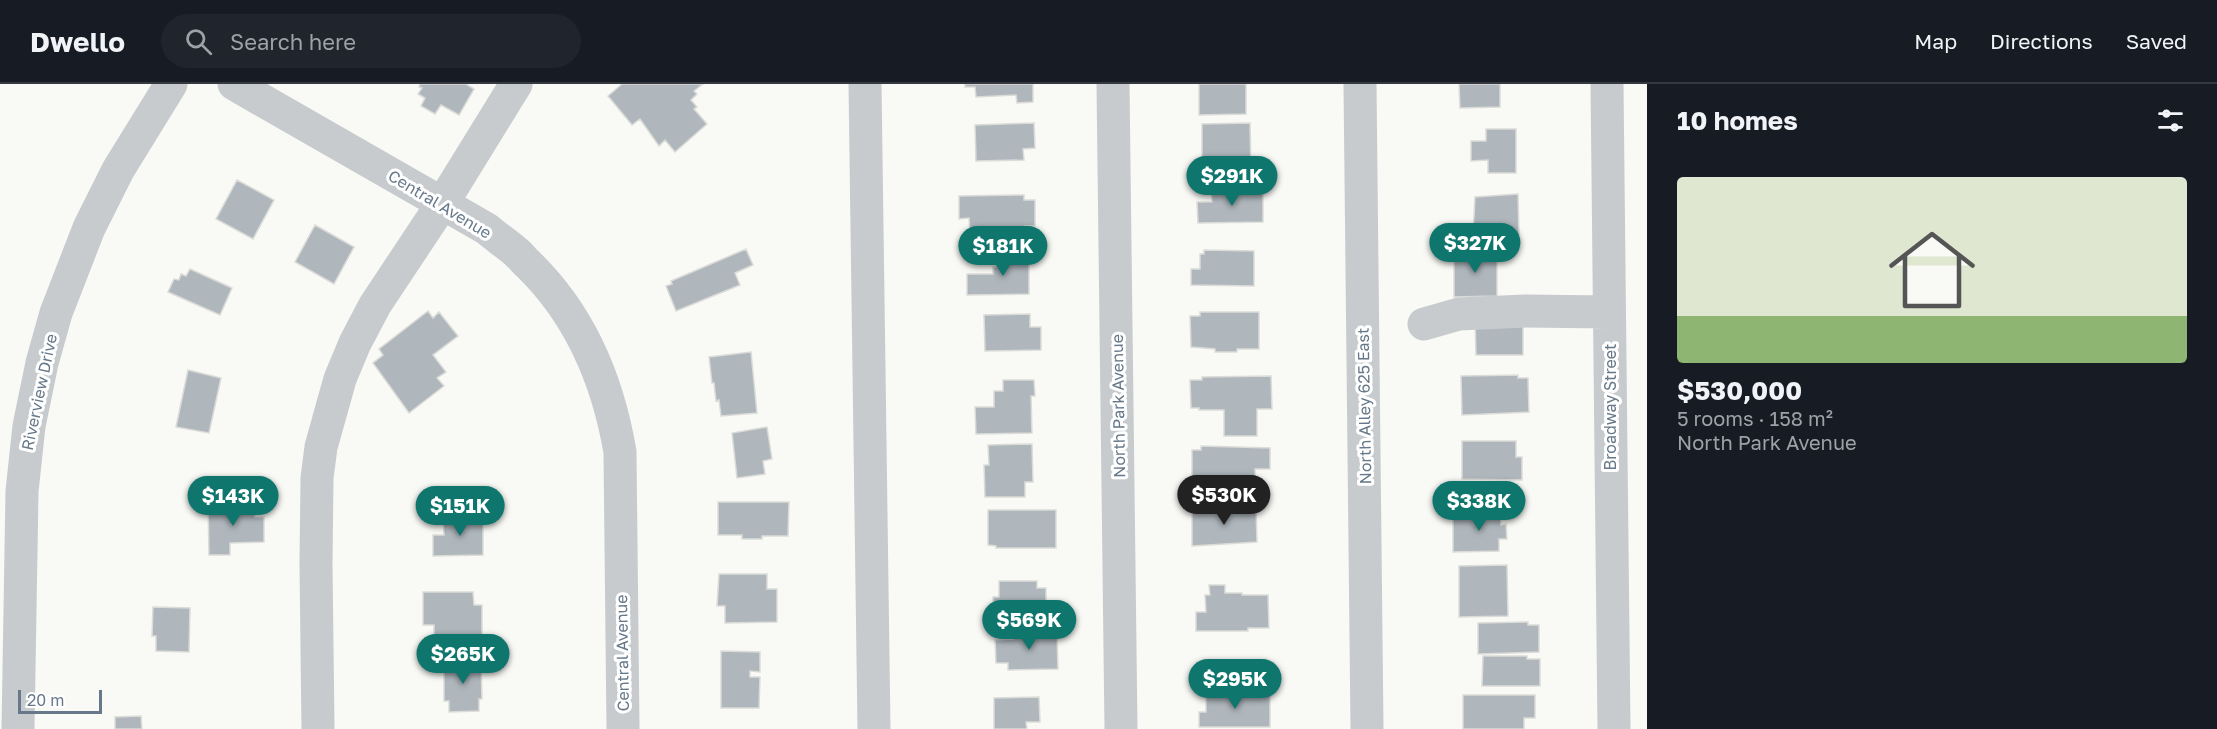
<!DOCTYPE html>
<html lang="en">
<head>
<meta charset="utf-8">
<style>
  body { margin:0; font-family:"Golos Text",sans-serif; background:#20242c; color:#f1f3f6; height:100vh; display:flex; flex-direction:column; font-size:22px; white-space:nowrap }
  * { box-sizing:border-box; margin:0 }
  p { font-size:20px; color:#9ea1a6 }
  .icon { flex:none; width:33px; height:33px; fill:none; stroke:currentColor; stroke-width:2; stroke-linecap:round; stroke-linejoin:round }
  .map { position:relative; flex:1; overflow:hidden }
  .side { display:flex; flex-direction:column; background:#171b24; width:570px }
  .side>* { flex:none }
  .scale { position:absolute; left:18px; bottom:15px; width:84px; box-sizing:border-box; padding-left:6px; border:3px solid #667889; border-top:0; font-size:16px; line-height:21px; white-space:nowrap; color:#667889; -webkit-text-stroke:4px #fff; paint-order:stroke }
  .price { position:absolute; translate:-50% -51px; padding:0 14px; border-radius:21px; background:#0f766e; color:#fff; font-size:20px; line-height:39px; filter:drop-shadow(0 2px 3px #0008) }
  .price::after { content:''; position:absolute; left:50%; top:36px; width:18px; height:14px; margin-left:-9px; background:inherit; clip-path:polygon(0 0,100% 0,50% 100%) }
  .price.active { background:#222; color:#fff }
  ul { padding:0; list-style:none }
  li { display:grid; align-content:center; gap:12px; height:318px; padding:0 30px }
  li span { display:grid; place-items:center; height:186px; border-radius:6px; color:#555 }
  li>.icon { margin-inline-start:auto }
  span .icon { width:108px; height:108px; fill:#fffc; stroke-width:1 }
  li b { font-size:26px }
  h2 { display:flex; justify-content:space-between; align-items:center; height:72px; padding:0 30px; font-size:26px }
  header { display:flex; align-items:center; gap:36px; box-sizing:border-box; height:84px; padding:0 30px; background:#171b24; border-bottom:2px solid #363941 }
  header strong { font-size:28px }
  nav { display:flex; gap:33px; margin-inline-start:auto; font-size:21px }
  .search { width:420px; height:54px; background:#20242c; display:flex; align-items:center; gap:15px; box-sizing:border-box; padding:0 21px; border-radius:33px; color:#9ea1a6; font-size:22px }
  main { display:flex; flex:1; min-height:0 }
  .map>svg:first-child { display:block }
  .building { fill:#afb7bd; stroke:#dbdbd8; stroke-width:1.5 }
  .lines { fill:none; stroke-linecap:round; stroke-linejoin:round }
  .minor { stroke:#c7cbce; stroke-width:33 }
  .labels { text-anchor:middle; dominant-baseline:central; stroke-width:6; stroke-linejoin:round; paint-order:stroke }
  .street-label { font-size:16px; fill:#667889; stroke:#fff }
</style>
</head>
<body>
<header>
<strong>Dwello</strong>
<div class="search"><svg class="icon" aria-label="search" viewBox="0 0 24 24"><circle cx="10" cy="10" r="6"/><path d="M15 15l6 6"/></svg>Search here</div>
<nav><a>Map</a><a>Directions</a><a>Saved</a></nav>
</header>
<main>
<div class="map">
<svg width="1647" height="645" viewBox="0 0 1647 645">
  <rect width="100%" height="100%" fill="#f9f9f6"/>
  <path class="building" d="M420,0H466L474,5L459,31L441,21L435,30L421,22L425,14L418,10L422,4L419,3Z
    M622,0H703L694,7L697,10L691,16L697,23L694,25L707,40L675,68L665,56L659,62L640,35L632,41L608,12Z
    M965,0H1033V18L1017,19L1016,11L976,13L975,3H965Z
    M1199,0H1246V30L1199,31Z
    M1459,0H1500V23L1460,24Z
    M1034,39L1035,64L1023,65L1024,76L976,77L975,41Z
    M1250,39L1251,87L1202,88V40Z
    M1486,45H1516V89H1488V76L1471,77V57H1486Z
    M237,96L274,116L253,155L216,135Z
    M1263,105V138L1198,139L1197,118H1212L1211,106Z
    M1518,110L1519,151H1473L1475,113Z
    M1024,111V116H1035V142H1025V148L970,149L969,134L959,135V112Z
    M315,141L354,163L334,200L295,178Z
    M746,165L753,181L735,189L740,201L676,227L666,202L672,200L671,197Z
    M1204,166L1254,167V202L1191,201V185H1200V170H1204Z
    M1454,167H1497V212L1454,213Z
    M1029,168V210L967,211V190H993V183H1000V178H1002V169Z
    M190,185L232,204L220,231L168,208L174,195L179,196L181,190L186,192Z
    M428,227L433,234L439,228L458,252L433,271L446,288L437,294L444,302L409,329L373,279L383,271L379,265Z
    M1200,228H1259V265H1237V268H1215V265L1191,263L1190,232H1200Z
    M1030,230V243H1041V266L985,267L984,231Z
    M1523,235V271H1476L1475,236Z
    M751,268L757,329L721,332L719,316L716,317L714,299H712L709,273Z
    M188,286L221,294L209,349L176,343Z
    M1518,291V294H1528L1529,328L1462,331L1461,292Z
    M1271,292L1272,325H1257V352H1224V326H1199V324H1191L1190,296H1202V293Z
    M1003,296H1034L1035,312H1031L1032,349L976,350L975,323H994V307H1003Z
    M767,343L772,375L763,377L765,390L737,394L732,349Z
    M1462,357H1516V373H1522V396L1462,395Z
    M1032,360L1033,398H1025V413H985L984,381H989L988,361Z
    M1201,362L1270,364V385H1255V398H1201V395H1192V366H1201Z
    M718,418H789L788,452H762V455H742V451H718Z
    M208,420H255V433H264V458L230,459V471H209Z
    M1256,423L1257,458L1192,462V427H1205V424Z
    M1500,424L1501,441L1506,440L1507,455H1499V467L1453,468V434H1479V425Z
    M988,426H1056V464H996V462L988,461Z
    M483,432V471L433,472V451H444L443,433Z
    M1507,481L1508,532L1459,533V482Z
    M719,490H767V505H777V538L725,539V522H717Z
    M999,497H1037V504H1046V524H1033V533H993V513H999Z
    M1209,501H1225V509H1242V511H1268L1269,544H1248V547H1196V528H1206L1205,511H1210Z
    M423,508H473L474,521H482V558L434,559V541H423Z
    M153,523L190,524L189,568L156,567V552H152Z
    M1528,538V541H1539V568L1478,570V539Z
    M1057,547L1058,585L1008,586V579H996L995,556L1013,555V548Z
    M721,567L760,568V588L750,587V593H760L759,624H721Z
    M1483,572H1527V575H1540V602H1482Z
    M444,577H481L482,615H479V627L449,628V617H444Z
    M1209,601H1225V608H1242V611H1270V643H1199V628H1206V610H1209Z
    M1463,611H1535V634H1524V645H1463Z
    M1039,613L1040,638H1026L1027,645H994V614Z
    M141,632L142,645H115V633Z"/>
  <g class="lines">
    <path class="minor" d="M234,0L487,145C496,153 507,160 516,168C521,172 524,177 529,181C581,232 608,297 620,368L623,645
      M865,0L874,645
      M1113,0L1121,645
      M1360,0L1367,645
      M1607,0L1614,645
      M1424,240L1459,230L1525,227L1609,228
      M18,645L22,407L29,342L42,279L56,229L89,144L118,86L171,0
      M318,645L316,480L317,394L321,363L340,295L355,259L375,221L442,120L516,0"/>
  </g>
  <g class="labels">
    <g class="street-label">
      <text transform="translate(440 120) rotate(31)">Central Avenue</text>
      <text transform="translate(39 308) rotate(-78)">Riverview Drive</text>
      <text transform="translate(1118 322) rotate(-91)">North Park Avenue</text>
      <text transform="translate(1364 322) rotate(-91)">North Alley 625 East</text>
      <text transform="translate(1610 323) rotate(-90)">Broadway Street</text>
      <text transform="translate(622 569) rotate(-91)">Central Avenue</text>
    </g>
  </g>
</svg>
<div class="scale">20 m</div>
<b class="price" style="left:1232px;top:123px">$291K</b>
<b class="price" style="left:1475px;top:190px">$327K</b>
<b class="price" style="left:1003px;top:193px">$181K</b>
<b class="price active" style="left:1224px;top:442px">$530K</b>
<b class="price" style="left:233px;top:443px">$143K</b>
<b class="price" style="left:1479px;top:448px">$338K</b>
<b class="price" style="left:460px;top:453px">$151K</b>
<b class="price" style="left:1029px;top:567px">$569K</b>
<b class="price" style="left:463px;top:601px">$265K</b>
<b class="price" style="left:1235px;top:626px">$295K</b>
</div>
<section class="side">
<h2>10 homes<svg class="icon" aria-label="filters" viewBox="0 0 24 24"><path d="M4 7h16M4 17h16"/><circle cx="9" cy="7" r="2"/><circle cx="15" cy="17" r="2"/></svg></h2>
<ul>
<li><span style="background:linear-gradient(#dfe7d0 75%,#8fb573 0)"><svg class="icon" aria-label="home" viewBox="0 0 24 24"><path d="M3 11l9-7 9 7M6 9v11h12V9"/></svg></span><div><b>$530,000</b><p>5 rooms · 158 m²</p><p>North Park Avenue</p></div></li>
</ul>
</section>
</main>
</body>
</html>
